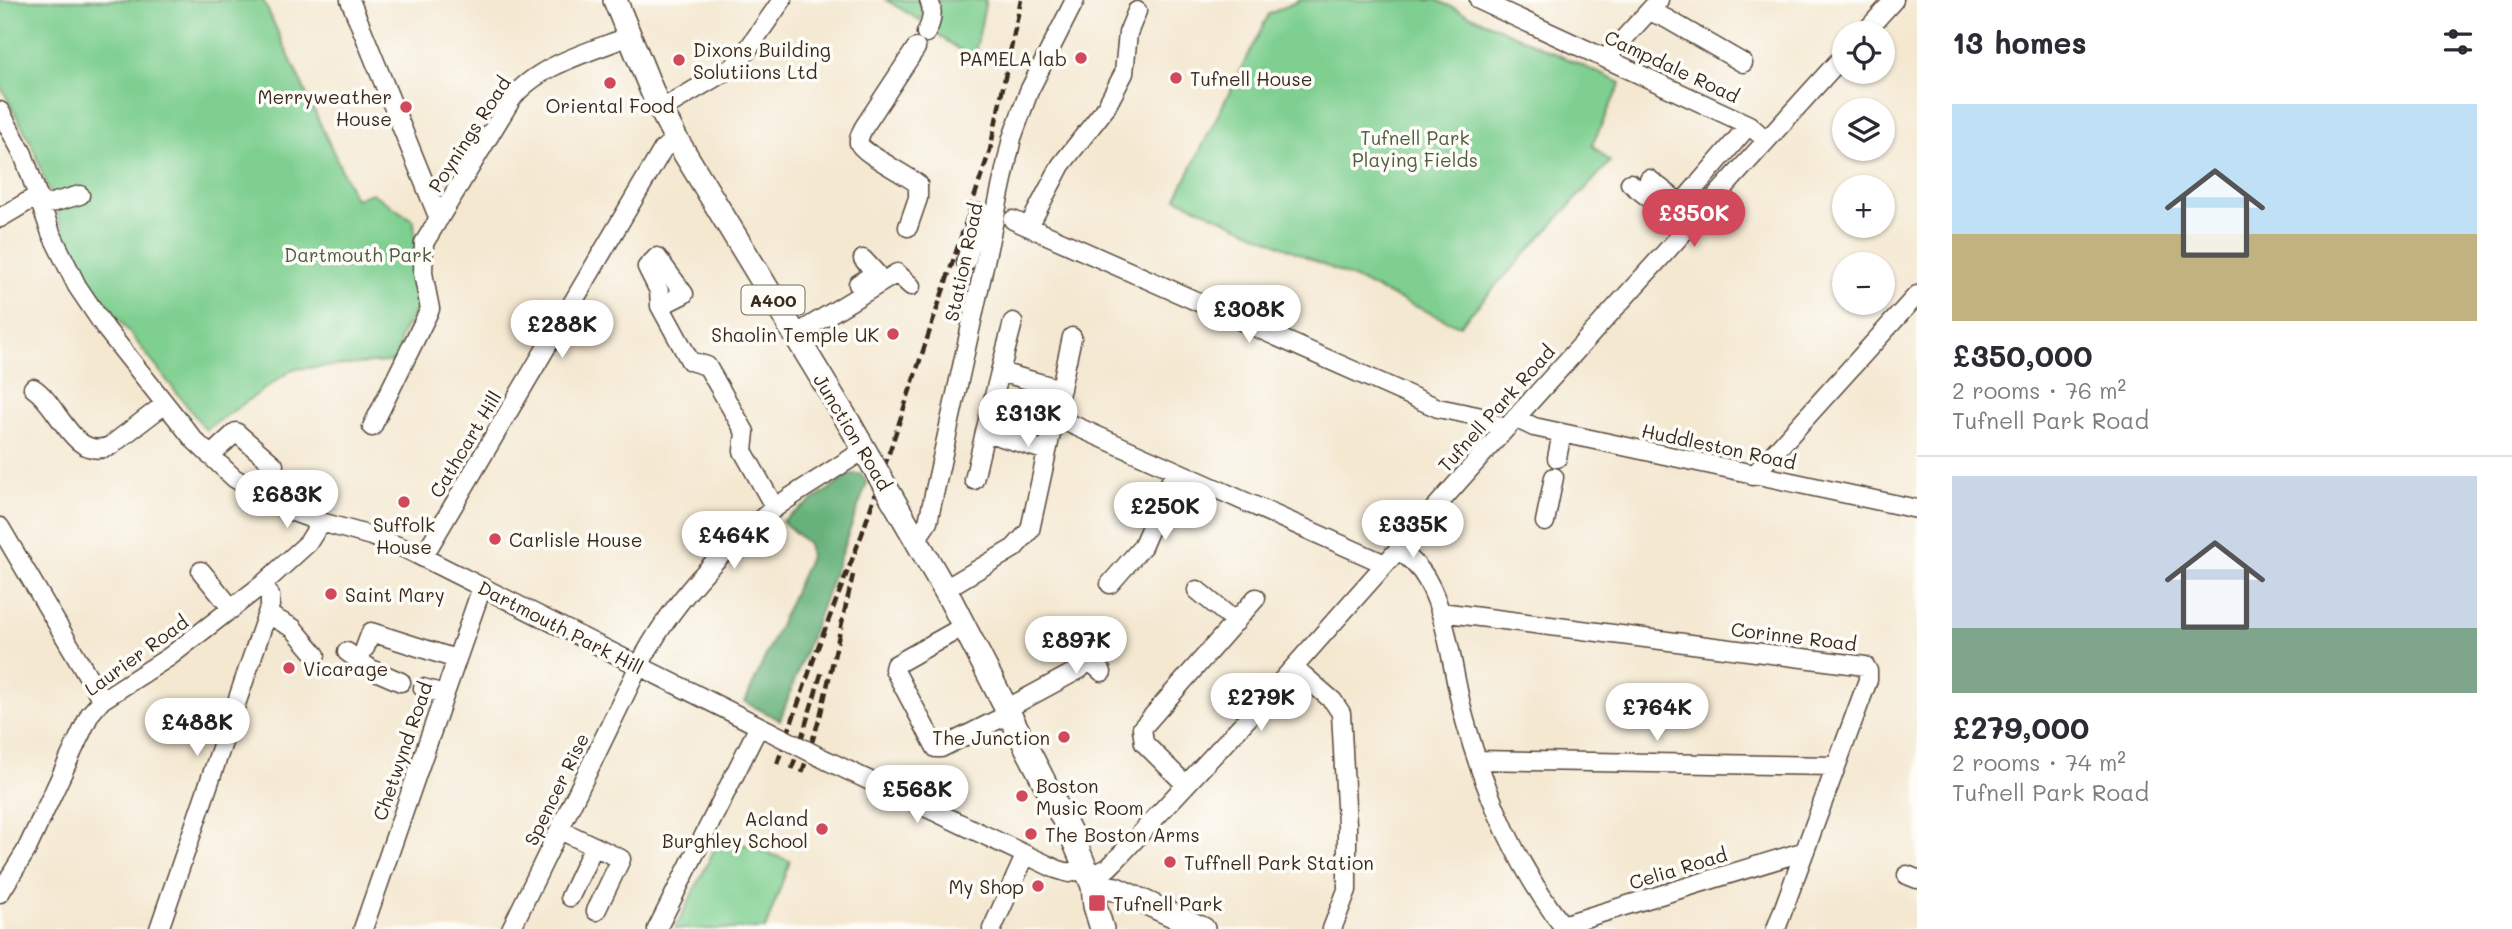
<!DOCTYPE html>
<html lang="en">
<head>
<meta charset="utf-8">
<style>
  body { margin:0; font-family:Mali,sans-serif; background:#f2f2f3; color:#2b2b33; height:100vh; display:flex; flex-direction:column; font-size:26px; white-space:nowrap }
  * { box-sizing:border-box; margin:0 }
  p { font-size:23px; color:#7c7c81 }
  .icon { flex:none; width:38px; height:38px; fill:none; stroke:currentColor; stroke-width:2; stroke-linecap:round; stroke-linejoin:round }
  .map { position:relative; flex:1; overflow:hidden }
  .sheet { display:flex; flex-direction:column; background:#fff; width:595px }
  .sheet>* { flex:none }
  .fabs { position:absolute; left:1832px; top:21px; display:grid; gap:14px }
  .fabs a { display:grid; place-items:center; width:63px; height:63px; border-radius:50%; background:#fff; box-shadow:0 2px 5px #0004; font-size:35px }
  .price { position:absolute; translate:-50% -60px; padding:0 16px; border-radius:24px; background:#fff; color:#222; font-size:23px; line-height:46px; filter:drop-shadow(0 2px 4px #0008) }
  .price::after { content:''; position:absolute; left:50%; top:42px; width:21px; height:16px; margin-left:-10px; background:inherit; clip-path:polygon(0 0,100% 0,50% 100%) }
  .price.current { background:#d1495b; color:#fff }
  ul { padding:0; list-style:none }
  li { display:grid; align-content:center; gap:14px; height:371px; padding:0 35px }
  li+li { border-top:2px solid #e1e1e2 }
  li span { display:grid; place-items:center; height:217px; border-radius:0px; color:#555 }
  li>.icon { margin-inline-start:auto }
  span .icon { width:126px; height:126px; fill:#fffc; stroke-width:1 }
  li b { font-size:30px }
  h2 { display:flex; justify-content:space-between; align-items:center; height:84px; padding:0 35px; font-size:30px }
  main { display:flex; flex:1; min-height:0 }
  .map>svg:first-child { display:block }
  .green { fill:#7ecf90; stroke:#5c7c57; stroke-width:2 }
  .forest { fill:#66b27a; stroke:#506e4c; stroke-width:2 }
  .lines { fill:none; stroke-linecap:round; stroke-linejoin:round }
  .minor-casing { stroke:#574639; stroke-width:21 }
  .major-casing { stroke:#574639; stroke-width:26 }
  .minor { stroke:#fff; stroke-width:18 }
  .major { stroke:#fff; stroke-width:23 }
  .rail { stroke:#3b2a1e; stroke-width:4.5; stroke-dasharray:10 5; stroke-linecap:butt }
  .minor-bridge-casing { stroke:#574639; stroke-width:21; stroke-linecap:butt }
  .major-bridge-casing { stroke:#574639; stroke-width:26; stroke-linecap:butt }
  .minor-bridge { stroke:#fff; stroke-width:18 }
  .major-bridge { stroke:#fff; stroke-width:23 }
  .poi-dot { fill:#d1495b; stroke:#fdfcf7; stroke-width:2.5 }
  .labels { text-anchor:middle; dominant-baseline:central; stroke-width:7; stroke-linejoin:round; paint-order:stroke }
  .shield { fill:#fdfcf7; stroke:#75695f; stroke-width:2 }
  .shield-label { font-size:18px; font-weight:bold; fill:#3b2a1e }
  .poi-label { font-size:19px; fill:#3b2a1e; stroke:#fdfcf7; text-anchor:start }
  .street-label { font-size:19px; fill:#3b2a1e; stroke:#fdfcf7 }
  .park-label { font-size:19px; fill:#4f5c40; stroke:#fdfcf7 }
</style>
</head>
<body>
<main>
<div class="map">
<svg width="1917" height="929" viewBox="0 0 1917 929">
  <rect width="100%" height="100%" fill="#fdfcf7"/>
  <filter id="ink" filterUnits="userSpaceOnUse"><feTurbulence type="fractalNoise" baseFrequency=".0143" numOctaves="2"/><feDisplacementMap in="SourceGraphic" scale="14" xChannelSelector="R" yChannelSelector="G"/><feConvolveMatrix kernelMatrix="1 2 1 2 8 2 1 2 1" color-interpolation-filters="sRGB"/></filter>
  <filter id="wash" filterUnits="userSpaceOnUse"><feTurbulence type="fractalNoise" baseFrequency=".00686" numOctaves="4" result="noise"/><feDisplacementMap in="SourceGraphic" scale="28" xChannelSelector="R" yChannelSelector="G"/><feGaussianBlur stdDeviation="1.57" result="paint"/><feColorMatrix in="noise" values="0 0 0 0 0 0 0 0 0 0 0 0 0 0 0 0 0 1.4 0 .05"/><feComposite in="paint" operator="in"/></filter>
  <g filter="url(#wash)">
    <rect width="100%" height="100%" fill="#f4e8d1"/>
    <path class="green" d="M0,0H263L355,199L372,193L414,221L419,304L400,337L399,361L293,369L206,430L99,294L69,245L32,145L0,85Z
      M886,0H922L924,5L921,21Z
      M938,0H986L974,59L935,33Z
      M1300,0H1436L1621,83L1592,145L1610,162L1459,326L1176,198L1269,14Z
      M721,836L790,861L765,929H675Z"/>
    <path class="forest" d="M852,474H861L867,483L780,720L745,702L810,557L808,544L782,521Z"/>
  </g>
  <g filter="url(#ink)">
    <g class="lines">
      <defs>
        <path id="minor" d="M350,0L439,219
          M1479,0L1749,125L1766,140
          M1649,11L1667,19L1743,63
          M926,33C932,22 934,12 929,0
          M1864,33L1894,0
          M1606,58L1659,0
          M660,110L733,67L741,59L782,0
          M0,111L23,154L51,233L77,286L106,329L194,440L234,478L285,509L321,522L371,536L406,549L769,731
          M1649,179L1689,210
          M1630,183L1687,228
          M1681,204L1749,125
          M41,206L80,195
          M0,218L37,196
          M1013,220L1438,408L1477,416L1505,429
          M1029,226L1061,165L1105,109L1124,73L1128,33L1137,11
          M908,227L918,198V184C907,175 861,152 859,143C858,137 862,131 864,127L916,48
          M966,262L978,213L995,216
          M858,284L876,273L863,259
          M660,306L684,294L657,257L647,267L659,291L660,306L690,361L707,366L745,432L743,451L775,508
          M1013,322L1000,372L1061,389
          M795,335L897,273L911,286
          M33,388C59,404 73,462 110,446L165,404
          M1055,417L1385,564
          M1515,418L1534,427L1917,509
          M372,427L430,309L423,273L424,243L511,100C535,66 592,51 630,36
          M985,432L1000,372
          M210,456L236,432L274,465
          M1557,458L1562,433
          M1753,476L1917,295
          M974,480L985,432L1047,451
          M1545,522L1554,477
          M0,527L102,700
          M916,540L928,522L1012,138L1029,91L1075,0
          M1398,549C1409,558 1420,567 1427,580C1449,618 1453,680 1466,724C1486,796 1519,870 1565,929
          M423,557L663,149L676,139
          M201,571L232,609
          M1110,584L1142,547L1175,471
          M945,589L1014,548L1030,530L1072,337
          M1197,590L1236,622
          M1440,612L1865,666L1868,671V680L1776,929
          M267,614L293,628L316,655
          M964,626L895,665L894,669L936,748H941L1009,714
          M365,648L371,632L456,659
          M1077,650L1102,672
          M347,652L371,669L401,682
          M1294,667L1333,701L1341,713L1347,824V890L1332,929
          M423,688L444,694
          M1006,709L1080,669L1087,660
          M826,760L1056,869L1069,873L1086,868
          M1477,760L1836,766
          M1186,785L1144,743L1142,728L1256,598
          M560,830L621,859L596,911
          M1907,875L1917,879
          M1089,877L1108,868L1114,862L1263,702L1490,446L1844,55
          M0,893L26,851L90,714L102,700L169,657L263,584L308,543L321,522
          M570,897L594,846
          M1562,925L1805,851
          M159,929L270,605V596L263,584
          M363,929L482,587
          M511,929L639,666C668,608 723,546 775,508C791,496 808,486 825,475
          M657,929L759,726
          M992,929L1025,856"/>
        <path id="major" d="M615,0L654,96L676,139L849,423
          M892,498L949,597L1072,836L1093,886L1095,906L1102,929
          M1093,886L1116,889L1203,929"/>
      </defs>
      <use href="#minor" class="minor-casing"/>
      <use href="#major" class="major-casing"/>
      <use href="#minor" class="minor"/>
      <use href="#major" class="major"/>
      <path class="rail" d="M777,764L817,650L862,534L990,150L1021,0
        M792,769L822,671
        M802,773L820,717L853,575"/>
      <defs>
        <path id="minor-bridge" d="M825,475L864,450
          M769,731L826,760"/>
        <path id="major-bridge" d="M849,423L892,498"/>
      </defs>
      <use href="#minor-bridge" class="minor-bridge-casing"/>
      <use href="#major-bridge" class="major-bridge-casing"/>
      <use href="#minor-bridge" class="minor-bridge"/>
      <use href="#major-bridge" class="major-bridge"/>
    </g>
  </g>
  <g class="poi-dot">
    <circle cx="1081" cy="58" r="7"/>
    <circle cx="679" cy="60" r="7"/>
    <circle cx="1176" cy="78" r="7"/>
    <circle cx="610" cy="83" r="7"/>
    <circle cx="406" cy="107" r="7"/>
    <circle cx="893" cy="334" r="7"/>
    <circle cx="404" cy="502" r="7"/>
    <circle cx="495" cy="539" r="7"/>
    <circle cx="331" cy="594" r="7"/>
    <circle cx="289" cy="668" r="7"/>
    <circle cx="1064" cy="737" r="7"/>
    <circle cx="1022" cy="796" r="7"/>
    <circle cx="822" cy="829" r="7"/>
    <circle cx="1031" cy="834" r="7"/>
    <circle cx="1170" cy="862" r="7"/>
    <circle cx="1038" cy="886" r="7"/>
    <rect x="1088" y="894" width="18" height="18" rx="3.5"/>
  </g>
  <g class="labels">
    <rect class="shield" x="741.5" y="285.5" width="63" height="29" rx="5"/>
    <g class="shield-label">
      <text x="773" y="300">A400</text>
    </g>
    <g class="poi-label">
      <text x="693" y="49">Dixons Building<tspan x="693" dy="22">Solutiions Ltd</tspan></text>
      <text x="1067" y="58" text-anchor="end">PAMELA lab</text>
      <text x="1190" y="78">Tufnell House</text>
      <text x="392" y="96" text-anchor="end">Merryweather<tspan x="392" dy="22">House</tspan></text>
      <text x="610" y="105" text-anchor="middle">Oriental Food</text>
      <text x="879" y="334" text-anchor="end">Shaolin Temple UK</text>
      <text x="404" y="524" text-anchor="middle">Suffolk<tspan x="404" dy="22">House</tspan></text>
      <text x="509" y="539">Carlisle House</text>
      <text x="345" y="594">Saint Mary</text>
      <text x="303" y="668">Vicarage</text>
      <text x="1050" y="737" text-anchor="end">The Junction</text>
      <text x="1036" y="785">Boston<tspan x="1036" dy="22">Music Room</tspan></text>
      <text x="808" y="818" text-anchor="end">Acland<tspan x="808" dy="22">Burghley School</tspan></text>
      <text x="1045" y="834">The Boston Arms</text>
      <text x="1184" y="862">Tuffnell Park Station</text>
      <text x="1024" y="886" text-anchor="end">My Shop</text>
      <text x="1113" y="903">Tufnell Park</text>
    </g>
    <g class="street-label">
      <text transform="translate(1672 66) rotate(25)">Campdale Road</text>
      <text transform="translate(469 134) rotate(-57)">Poynings Road</text>
      <text transform="translate(963 262) rotate(-78)">Station Road</text>
      <text transform="translate(1496 408) rotate(-48)">Tufnell Park Road</text>
      <text transform="translate(853 432) rotate(59)">Junction Road</text>
      <text transform="translate(465 444) rotate(-59)">Cathcart Hill</text>
      <text transform="translate(1719 446) rotate(12)">Huddleston Road</text>
      <text transform="translate(561 627) rotate(27)">Dartmouth Park Hill</text>
      <text transform="translate(1794 636) rotate(7)">Corinne Road</text>
      <text transform="translate(136 655) rotate(-36)">Laurier Road</text>
      <text transform="translate(402 751) rotate(-71)">Chetwynd Road</text>
      <text transform="translate(556 789) rotate(-64)">Spencer Rise</text>
      <text transform="translate(1678 868) rotate(-17)">Celia Road</text>
    </g>
    <g class="park-label">
      <text x="1415" y="137">Tufnell Park<tspan x="1415" dy="22">Playing Fields</tspan></text>
      <text x="358" y="254">Dartmouth Park</text>
    </g>
  </g>
</svg>
<div class="fabs">
<a><svg class="icon" aria-label="locate" viewBox="0 0 24 24"><circle cx="12" cy="12" r="6"/><path d="M12 2v4M12 18v4M2 12h4M18 12h4"/></svg></a>
<a><svg class="icon" aria-label="layers" viewBox="0 0 24 24"><path d="M12 4l9 5-9 5-9-5zM3 14l9 5 9-5"/></svg></a>
<a>+</a>
<a>−</a>
</div>
<b class="price current" style="left:1694px;top:249px">£350K</b>
<b class="price" style="left:1249px;top:345px">£308K</b>
<b class="price" style="left:562px;top:360px">£288K</b>
<b class="price" style="left:1028px;top:449px">£313K</b>
<b class="price" style="left:287px;top:530px">£683K</b>
<b class="price" style="left:1165px;top:542px">£250K</b>
<b class="price" style="left:1413px;top:560px">£335K</b>
<b class="price" style="left:734px;top:571px">£464K</b>
<b class="price" style="left:1076px;top:676px">£897K</b>
<b class="price" style="left:1261px;top:733px">£279K</b>
<b class="price" style="left:1657px;top:743px">£764K</b>
<b class="price" style="left:197px;top:758px">£488K</b>
<b class="price" style="left:917px;top:825px">£568K</b>
</div>
<section class="sheet">
<h2>13 homes<svg class="icon" aria-label="filters" viewBox="0 0 24 24"><path d="M4 7h16M4 17h16"/><circle cx="9" cy="7" r="2"/><circle cx="15" cy="17" r="2"/></svg></h2>
<ul>
<li><span style="background:linear-gradient(#bfe0f5 60%,#c2b280 0)"><svg class="icon" aria-label="home" viewBox="0 0 24 24"><path d="M3 11l9-7 9 7M6 9v11h12V9"/></svg></span><div><b>£350,000</b><p>2 rooms · 76 m²</p><p>Tufnell Park Road</p></div></li>
<li><span style="background:linear-gradient(#c9d6e8 70%,#7fa58c 0)"><svg class="icon" aria-label="home" viewBox="0 0 24 24"><path d="M3 11l9-7 9 7M6 9v11h12V9"/></svg></span><div><b>£279,000</b><p>2 rooms · 74 m²</p><p>Tufnell Park Road</p></div></li>
</ul>
</section>
</main>
</body>
</html>
